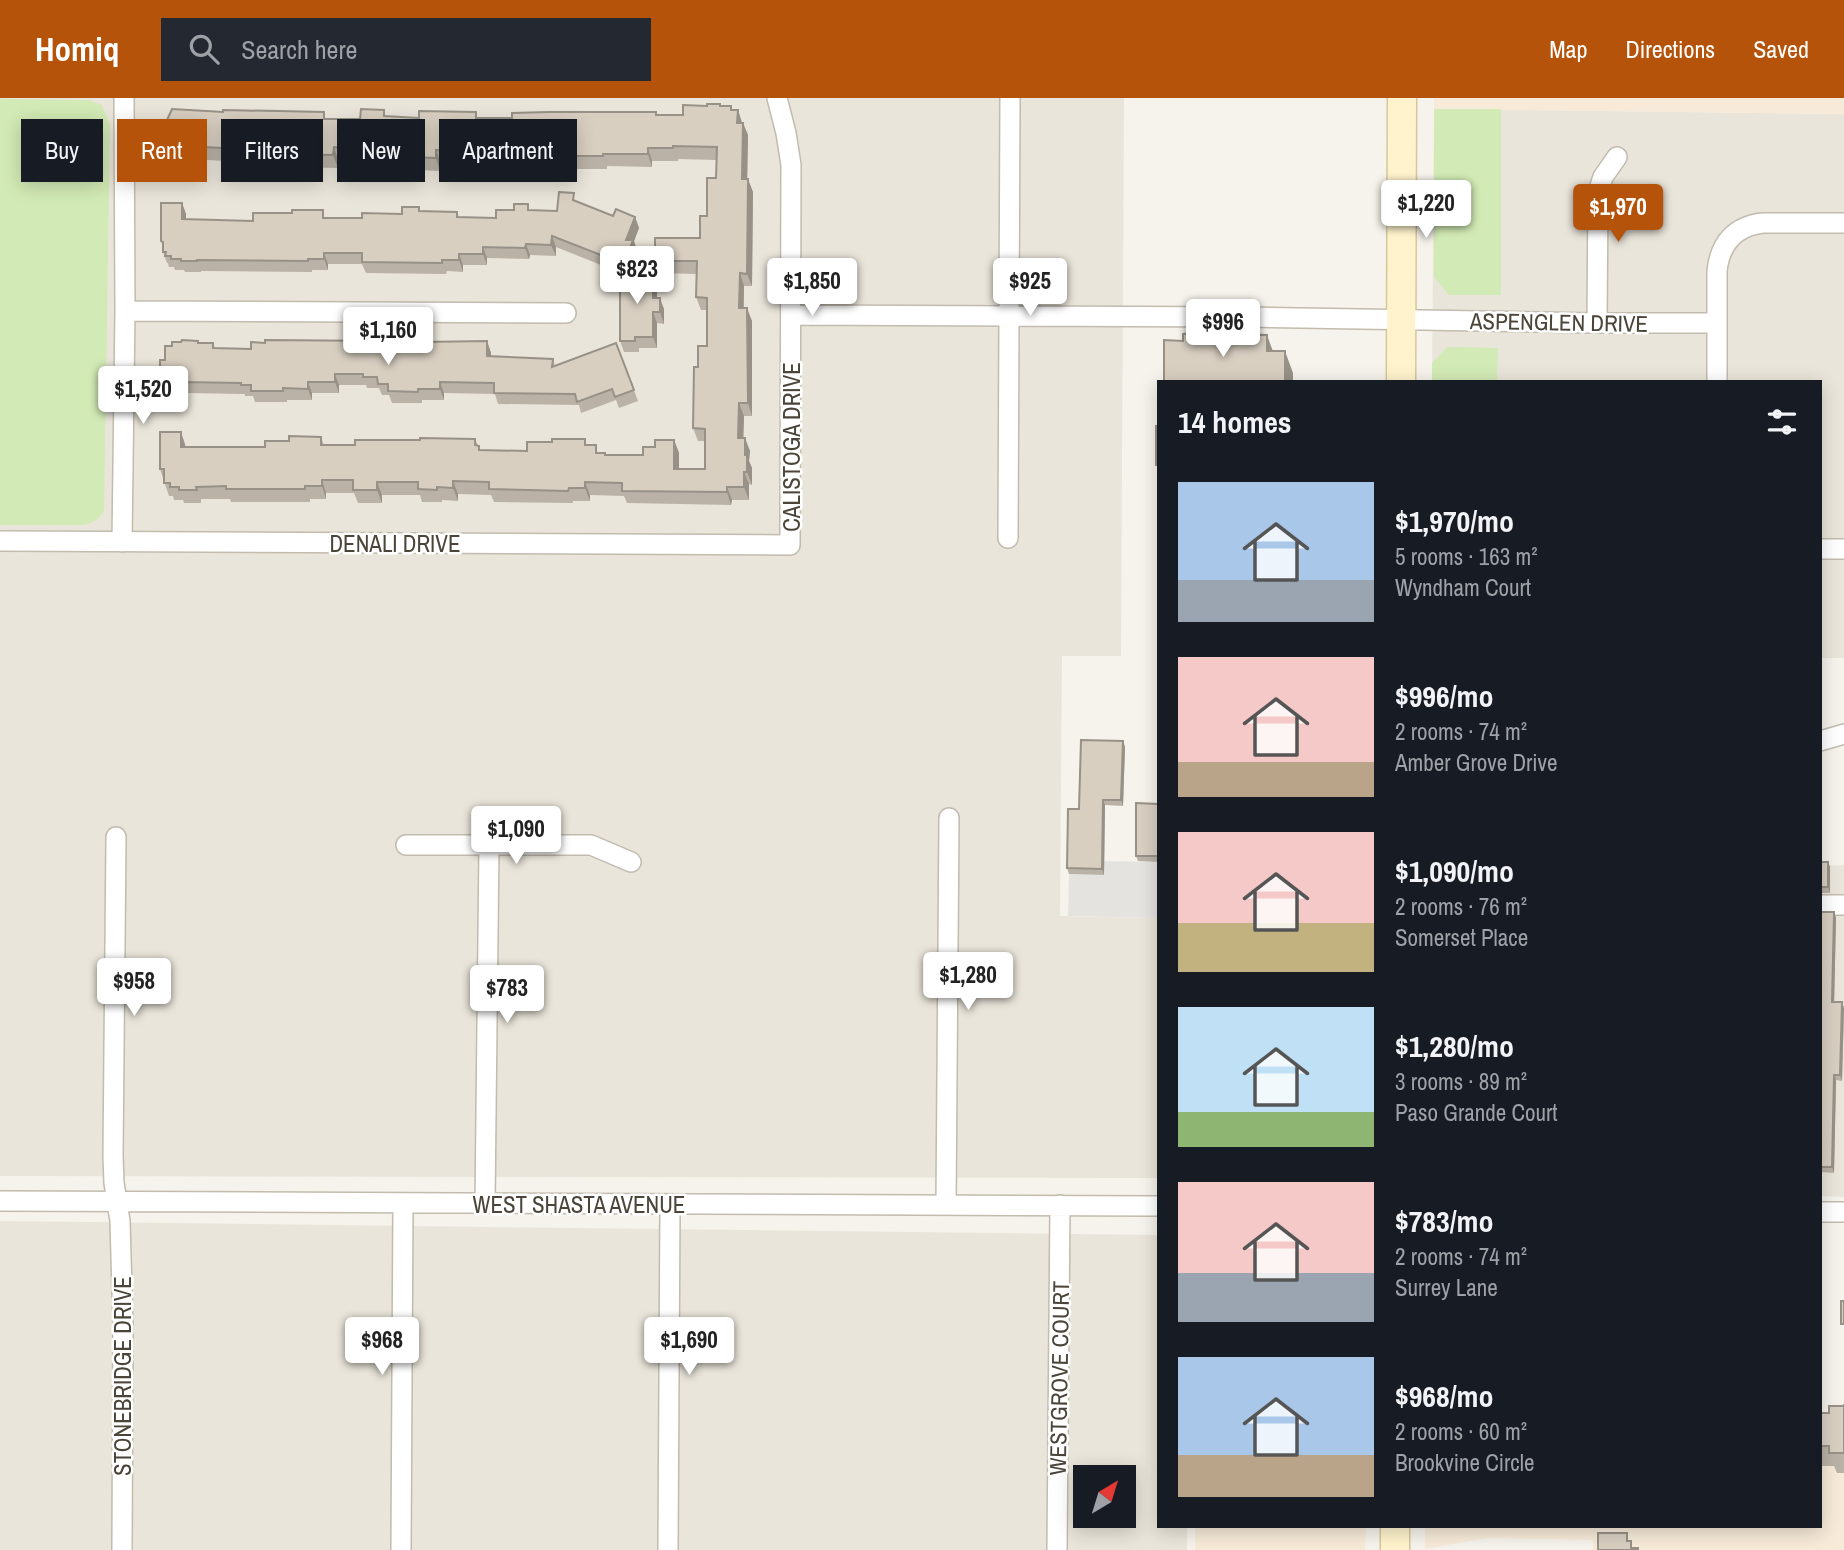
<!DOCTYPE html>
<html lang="en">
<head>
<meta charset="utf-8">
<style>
  body { margin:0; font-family:"Archivo Narrow",sans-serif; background:#242831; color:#f1f3f6; height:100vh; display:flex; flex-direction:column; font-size:26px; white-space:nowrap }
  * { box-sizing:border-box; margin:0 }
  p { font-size:23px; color:#9ea1a6 }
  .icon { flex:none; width:38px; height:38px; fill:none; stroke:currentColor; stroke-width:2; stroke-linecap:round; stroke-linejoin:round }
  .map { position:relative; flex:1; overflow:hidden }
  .panel { position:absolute; left:1157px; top:282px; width:665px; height:1148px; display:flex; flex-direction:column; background:#171b24; border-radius:0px; box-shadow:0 4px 18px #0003 }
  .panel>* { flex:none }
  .guide { position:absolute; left:21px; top:21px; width:665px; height:63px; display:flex; gap:14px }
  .needle { width:46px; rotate:38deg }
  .tools { position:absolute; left:1073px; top:1367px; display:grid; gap:14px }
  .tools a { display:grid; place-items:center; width:63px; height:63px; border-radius:0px; background:#171b24; box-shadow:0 4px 18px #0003; font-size:35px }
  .price { position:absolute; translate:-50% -60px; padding:0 16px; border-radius:7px; background:#fff; color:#222; font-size:23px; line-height:46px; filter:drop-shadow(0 2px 4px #0008) }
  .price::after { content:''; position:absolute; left:50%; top:42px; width:21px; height:16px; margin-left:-10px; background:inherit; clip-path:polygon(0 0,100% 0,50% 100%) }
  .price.active { background:#b45309; color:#fff }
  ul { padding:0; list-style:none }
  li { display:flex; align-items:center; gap:21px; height:175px; padding:0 21px }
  li span { display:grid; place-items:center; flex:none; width:196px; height:140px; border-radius:0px; color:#555 }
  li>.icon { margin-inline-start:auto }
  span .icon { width:84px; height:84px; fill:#fffc; stroke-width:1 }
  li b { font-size:30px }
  h2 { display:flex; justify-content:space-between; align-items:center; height:84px; padding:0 21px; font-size:30px }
  .pill { padding:0 24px; border-radius:0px; background:#171b24; box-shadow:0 4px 18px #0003; font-size:24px; line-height:63px }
  .pill.active { background:#b45309; color:#fff }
  header { display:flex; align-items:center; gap:42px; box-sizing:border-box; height:98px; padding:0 35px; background:#b45309; color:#fff }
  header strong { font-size:33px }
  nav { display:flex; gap:38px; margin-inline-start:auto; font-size:24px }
  .search { width:490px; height:63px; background:#242831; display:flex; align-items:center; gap:18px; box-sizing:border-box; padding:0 24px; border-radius:0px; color:#9ea1a6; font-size:26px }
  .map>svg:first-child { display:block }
  .residential { fill:#eae5da; fill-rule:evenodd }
  .commercial { fill:#f7ead8 }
  .green { fill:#d2eab5 }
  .parking { fill:#e5e3e0 }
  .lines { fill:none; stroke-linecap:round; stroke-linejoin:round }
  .street-casing { stroke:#c2bbae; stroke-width:22 }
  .secondary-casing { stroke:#d6c79b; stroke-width:31 }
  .street { stroke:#fff; stroke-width:19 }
  .secondary { stroke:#fff3cd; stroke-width:28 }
  .wall { fill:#bab2a6 }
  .shaded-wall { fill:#979187 }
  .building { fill:#d8cfc1; stroke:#979187; stroke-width:2 }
  .labels { text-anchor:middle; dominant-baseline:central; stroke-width:5; stroke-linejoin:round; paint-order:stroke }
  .street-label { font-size:23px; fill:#4b4439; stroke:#fff }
</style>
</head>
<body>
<header>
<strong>Homiq</strong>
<div class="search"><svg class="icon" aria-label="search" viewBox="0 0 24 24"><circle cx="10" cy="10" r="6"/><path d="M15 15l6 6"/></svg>Search here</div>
<nav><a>Map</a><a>Directions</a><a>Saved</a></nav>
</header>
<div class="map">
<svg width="1844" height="1452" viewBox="0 0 1844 1452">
  <rect width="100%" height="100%" fill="#f6f3ec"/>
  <path class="residential" d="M0,0H1124L1121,558H1062L1060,818L1158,820V1080L0,1078Z
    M1434,11L1844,16V560H1820V284H1432Z
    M1844,767V1099L1820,1098V768Z
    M0,1123L1158,1137V1428H1187V1452H0ZM1085,1379H1124V1418H1085Z"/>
  <path class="commercial" d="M1434,0H1844V16L1434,11Z
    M1820,1320H1844V1452H1593V1442L1487,1440L1425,1451V1428H1820Z
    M1195,1428H1366L1365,1452H1195Z"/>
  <path class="green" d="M0,1L88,2L102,7L110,27L104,413C99,421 94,424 84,427H0Z
    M1434,11H1501V197H1449L1434,179Z
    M1447,249L1498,250L1497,283H1432V265Z"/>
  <path class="parking" d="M1104,763L1158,764V820L1068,818L1069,776L1103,777Z"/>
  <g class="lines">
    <defs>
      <path id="street" d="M125,213L566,215
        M792,217L1247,219L1597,225H1717
        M1597,225L1598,94L1603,79L1617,59
        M1717,284V173C1720,145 1735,128 1763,125H1844
        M1008,440L1010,0
        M0,443L790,447L791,67L786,35L777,0
        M122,444L125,213L124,0
        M1820,451H1844
        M1820,643L1844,636
        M116,739L113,1058L114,1085L120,1123L123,1228L122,1452
        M406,747H591L631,764
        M1820,807H1844
        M0,1103L1158,1108
        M485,1106L489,747
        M946,1107L949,720
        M1820,1114H1844
        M401,1452L403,1105
        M668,1452L670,1106
        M1057,1452L1060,1107"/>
      <path id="secondary" d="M1401,284L1402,0
        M1395,1452V1428"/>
    </defs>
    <use href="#street" class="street-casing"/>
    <use href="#secondary" class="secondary-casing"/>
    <use href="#street" class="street"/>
    <use href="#secondary" class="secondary"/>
  </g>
  <path class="wall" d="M721,8H731L732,12H738L742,25H743L748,37L747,81L753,94L752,188H744V210L752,223V318H744L743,340L750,353L749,363L752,370V387L749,386V402H732L731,407L627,405L624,398L590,397V403H573V405L494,404L491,397L458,396V403L442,402V404H422L420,397H382V405H358L354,395H326V401H310V404H231L230,401H201V405H184L183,402H174L173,398H169L160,371L185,346V349H265L289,343L321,339L324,347H355L475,341L480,352L527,353L587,347L599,355L605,357H643L655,349L674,342L679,355V371H705V343H698L693,330L698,269L707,248V212H701L696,199L697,176L659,175L655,163L700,140L707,118L716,80V62L678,61V63H652V69L607,68V71H576V78H555L552,71L494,70L492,66L441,65L440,73L417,72L416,75L394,73L390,61V55L356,53V57H349L348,62H338V70L288,69V83L270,82L265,70V66L228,65L227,63L187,61L186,83L165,81L160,69L162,33L223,14L326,21H360L386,18L419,20H512L657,17H683Z
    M577,104L613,118L635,119L639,130L634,143L637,153L629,175L657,187V200L664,211V226L657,225V250H639V254H624L620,243L621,175L556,149V158L530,157L529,161L487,160V167H463V174L447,173L446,176L366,175L362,166H328V172H312V174L201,173V174H185L184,172H175L174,169H169L168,165H167L163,154V148L161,143L182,105L186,116V121L253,123L326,120H362L402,116L419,109L420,113L457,114L459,119L496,120L530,112L557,113Z
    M487,243L491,255V258L553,261L555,268L616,245L638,303L619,310L616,302L581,315L579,307L498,306L495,296L444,295V302H422V305H392L389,297H382L379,290H367L366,287H339V295H312V302H287V304H255L253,298H245V296L187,295V312H164L160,300L165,262L172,248L181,244L213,245L215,250L251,251L388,249L424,250Z
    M1123,643L1125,649L1123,708L1105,707L1104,777L1069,776L1067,770L1079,711Z
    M1158,706V764L1138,763L1136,758Z
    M1820,764H1828L1830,769V795H1820Z
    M1820,814H1834L1836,820L1834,904L1844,910L1842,983L1836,982L1834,1075L1820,1074Z
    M1844,1306V1375H1837L1834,1368H1820V1315H1829L1844,1308Z"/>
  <path class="shaded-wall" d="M738,12L742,25H737Z
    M743,25L748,37L747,94L742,81Z
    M351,40L356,53V57L351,44Z
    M344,44L349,57L348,62L344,50Z
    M183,48L187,61L186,83L181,70Z
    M334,49L338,62V70L333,57Z
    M648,50L652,63V69L648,56Z
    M436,52L441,65L440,73L436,60Z
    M283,56L288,69V83L283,70Z
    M571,58L576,71V78L571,65Z
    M748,81L753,94L752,188L747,176Z
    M182,105L186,116V132L182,121Z
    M635,119L639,130L634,143L637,153L628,177L624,166L626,142Z
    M552,138L556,149V158L551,147Z
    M526,146L530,157L529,161L525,150Z
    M483,149L487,160V167L483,156Z
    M324,155L328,166V172L324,161Z
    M459,156L463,167V174L459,162Z
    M653,175L657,187V211L653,200Z
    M740,175L744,188L743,223L739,210Z
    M660,200L664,211V226L660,214Z
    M747,210L752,223V318L748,305Z
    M653,214L657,225V250L653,239Z
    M1267,237L1275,259L1267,253Z
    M487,243L491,255V269L487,258Z
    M1285,253L1293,275V284H1285Z
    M335,276L339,287V295L335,284Z
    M183,284L187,295V312L182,301Z
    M308,284L312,295V302L308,291Z
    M440,284L444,295V302L440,291Z
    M739,305L744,318L743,352L738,340Z
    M181,334L185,346V362L181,349Z
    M745,340L750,353L749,363L752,370V387L747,374L745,357Z
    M674,342L679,355V384L674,371Z
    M744,374L749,386V402L744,389Z
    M322,382L326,395V401L322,388Z
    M453,383L458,396V403L453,390Z
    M377,384L382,397V405L377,392Z
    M585,384L590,397V403L585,390Z
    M727,389L732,402L731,407L727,394Z
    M1123,643L1125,649L1123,708L1121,702Z
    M1103,702L1105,707L1104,777L1102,771Z
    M1828,764L1830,769V795L1828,789Z
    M1834,814L1836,820L1834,909L1832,904Z
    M1842,904L1844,910L1842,983L1840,977Z
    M1834,977L1836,982L1834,1075L1832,1069Z"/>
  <path class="building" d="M707,6H720V8H731V12H738L737,25H743L742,81H748L747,176L740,175L739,210H747L748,305H739L738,340H745V357H747V374H744V389H727V394L622,393V385L585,384V390H569L568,393L489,391V384L453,383V390L437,389V392L418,391V384H377V392H353V382H322V388H305V391H226V388L196,389L197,392H179V389H170V385H164V371H160V334H181V349H265V343H289V338L321,339V347H355V342H420V340L475,341V347L479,348V352L527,353V344H552V341H585V347H596V355H605V357H643V349H655V342H674V371H705V331L693,330L694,269H698V248H707V200L696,199L697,163H655V140H700V118H707V80H716L717,49L673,48V50H648V56H603V58H571V65H550V58L489,57V53L436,52V60L412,59V62L390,61L391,42L351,40V44H344V50L334,49L333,57L283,56V70H265V53H223V50L183,48L181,70L160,69L162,33L172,11L223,14V12L324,14V21H360L361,11L384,12V18L419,20V13L476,14V20H512V15L549,14H656V17H683V7L707,8Z
    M559,94L574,95L573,102L613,118L616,111L635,119L626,142H633L624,166L552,138L551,147L526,146L525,150L483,149V156H459V162H442V165L362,164V155H324V161H308V163L197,162V163H181V161H171V158H165L166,154H163V144L161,143V105H182V121L253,123V115H292V112H323V120H362V115L402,116V109H419V113L457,114V119L496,120V112H514V106H528V112L557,113Z
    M620,175H653V200H660V214H653V239H635V243H620Z
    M1190,235L1267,237V253H1285V284H1164V242L1183,243V236Z
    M182,242L198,243V245H213V250L251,251V244L265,245V242L386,243V249L424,250V244L487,243V258L553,261L552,269L616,245L634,292L615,299L612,291L577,304L575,296L494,295V285L440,284V291H418V294L388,293V286H378L377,279H363V276H335V284H308V291L283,290V293H251V287H241V285L183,284L182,301L160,300V262H165V248H172V244H181Z
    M1156,328H1158V367H1156Z
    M1081,642L1123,643L1121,702H1103L1102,771L1067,770L1068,711H1079Z
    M1136,705L1158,706V758H1136Z
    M1820,764H1828V789H1820Z
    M1820,814H1834L1832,904H1842L1840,977H1834L1832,1069H1820Z
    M1841,1203H1844V1226H1841Z
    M1844,1306V1355H1829V1348H1820V1315H1829V1308H1844Z
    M1598,1435H1627V1443H1631V1450H1638V1452H1598Z"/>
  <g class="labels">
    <g class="street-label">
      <text transform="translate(1559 224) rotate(1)">ASPENGLEN DRIVE</text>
      <text transform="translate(791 349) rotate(-90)">CALISTOGA DRIVE</text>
      <text x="395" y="445">DENALI DRIVE</text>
      <text x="579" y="1106">WEST SHASTA AVENUE</text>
      <text transform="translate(122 1278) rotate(-90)">STONEBRIDGE DRIVE</text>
      <text transform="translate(1059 1280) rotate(-89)">WESTGROVE COURT</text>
    </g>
  </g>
</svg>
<div class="tools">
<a><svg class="needle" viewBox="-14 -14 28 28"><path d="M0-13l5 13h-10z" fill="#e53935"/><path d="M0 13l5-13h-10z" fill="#9ea1a6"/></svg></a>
</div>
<b class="price" style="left:1426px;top:142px">$1,220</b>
<b class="price active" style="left:1618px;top:146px">$1,970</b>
<b class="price" style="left:637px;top:208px">$823</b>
<b class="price" style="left:812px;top:220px">$1,850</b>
<b class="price" style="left:1030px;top:220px">$925</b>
<b class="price" style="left:1223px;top:261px">$996</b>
<b class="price" style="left:388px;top:269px">$1,160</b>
<b class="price" style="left:143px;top:328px">$1,520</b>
<b class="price" style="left:516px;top:768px">$1,090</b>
<b class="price" style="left:968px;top:914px">$1,280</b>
<b class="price" style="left:134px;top:920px">$958</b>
<b class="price" style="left:507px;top:927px">$783</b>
<b class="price" style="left:382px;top:1279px">$968</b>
<b class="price" style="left:689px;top:1279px">$1,690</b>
<div class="guide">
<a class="pill">Buy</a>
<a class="pill active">Rent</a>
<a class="pill">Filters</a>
<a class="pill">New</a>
<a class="pill">Apartment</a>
</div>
<section class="panel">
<h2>14 homes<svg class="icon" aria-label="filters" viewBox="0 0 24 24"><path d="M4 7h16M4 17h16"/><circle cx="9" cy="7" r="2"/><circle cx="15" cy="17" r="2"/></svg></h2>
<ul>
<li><span style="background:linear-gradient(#a9c7e8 70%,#9aa5b1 0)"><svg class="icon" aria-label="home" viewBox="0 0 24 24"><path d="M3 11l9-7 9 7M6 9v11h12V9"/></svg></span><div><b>$1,970/mo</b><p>5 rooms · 163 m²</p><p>Wyndham Court</p></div></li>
<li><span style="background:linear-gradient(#f6c9c9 75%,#b9a48a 0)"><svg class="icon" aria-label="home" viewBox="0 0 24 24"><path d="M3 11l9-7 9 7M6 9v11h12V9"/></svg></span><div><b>$996/mo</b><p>2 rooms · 74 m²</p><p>Amber Grove Drive</p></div></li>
<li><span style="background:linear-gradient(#f6c9c9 65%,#c2b280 0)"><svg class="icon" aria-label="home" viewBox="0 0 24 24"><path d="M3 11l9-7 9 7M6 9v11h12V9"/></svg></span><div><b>$1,090/mo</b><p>2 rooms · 76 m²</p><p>Somerset Place</p></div></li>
<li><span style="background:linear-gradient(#bfe0f5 75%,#8fb573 0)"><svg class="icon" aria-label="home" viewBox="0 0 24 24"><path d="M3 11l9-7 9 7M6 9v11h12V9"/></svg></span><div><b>$1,280/mo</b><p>3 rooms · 89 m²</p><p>Paso Grande Court</p></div></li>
<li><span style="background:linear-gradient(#f6c9c9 65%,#9aa5b1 0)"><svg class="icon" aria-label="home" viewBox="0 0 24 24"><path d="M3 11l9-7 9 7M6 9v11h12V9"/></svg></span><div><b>$783/mo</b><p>2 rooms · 74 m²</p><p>Surrey Lane</p></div></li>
<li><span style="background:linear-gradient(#a9c7e8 70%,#b9a48a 0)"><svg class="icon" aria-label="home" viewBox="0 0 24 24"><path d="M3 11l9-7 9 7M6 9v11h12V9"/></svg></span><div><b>$968/mo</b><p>2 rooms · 60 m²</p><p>Brookvine Circle</p></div></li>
</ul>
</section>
</div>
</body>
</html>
